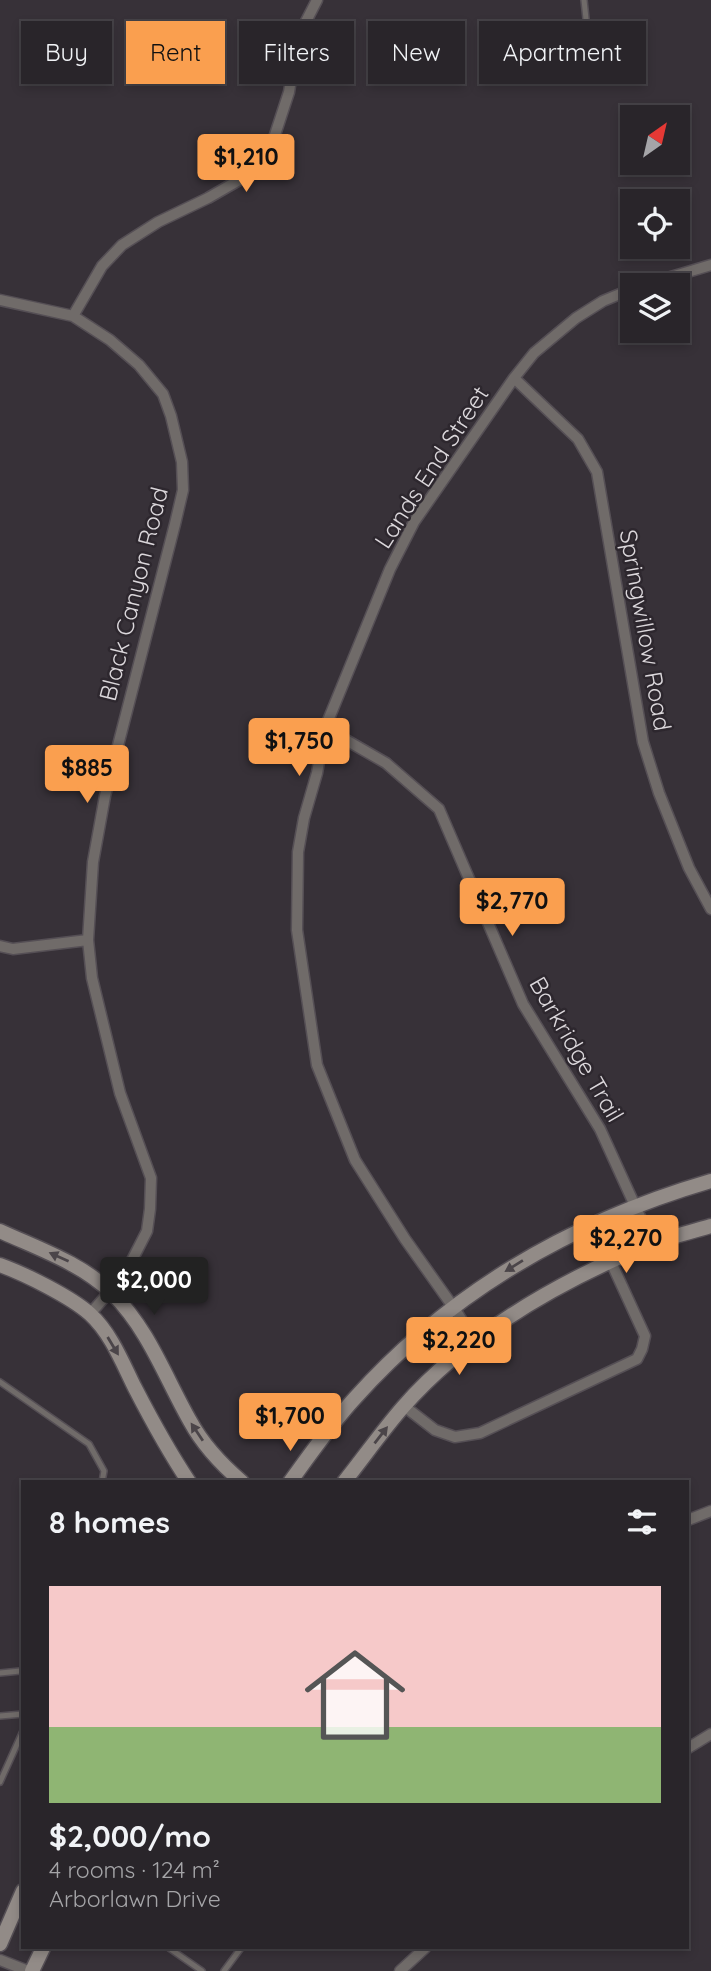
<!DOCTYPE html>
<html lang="en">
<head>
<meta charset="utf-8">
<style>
  body { margin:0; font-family:Quicksand,sans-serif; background:#312d32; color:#f1f3f6; height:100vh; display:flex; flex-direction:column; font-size:26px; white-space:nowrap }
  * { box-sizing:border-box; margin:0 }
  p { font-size:23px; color:#a5a5a8 }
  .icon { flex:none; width:38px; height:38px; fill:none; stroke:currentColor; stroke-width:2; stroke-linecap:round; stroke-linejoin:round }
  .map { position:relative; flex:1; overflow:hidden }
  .details { position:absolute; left:21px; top:1480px; width:668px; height:469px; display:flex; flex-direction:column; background:#29252a; border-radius:0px; box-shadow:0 4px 10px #0003,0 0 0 2px #454247 }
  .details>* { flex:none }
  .guide { position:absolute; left:21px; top:21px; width:670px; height:63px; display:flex; gap:14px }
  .needle { width:46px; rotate:34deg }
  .buttons { position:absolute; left:620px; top:105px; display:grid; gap:14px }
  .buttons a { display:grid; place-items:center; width:70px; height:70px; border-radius:0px; background:#29252a; box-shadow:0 4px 10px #0003,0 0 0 2px #454247; font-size:35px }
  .price { position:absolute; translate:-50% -60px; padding:0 16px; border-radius:7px; background:#fa9f4f; color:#111; font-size:23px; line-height:46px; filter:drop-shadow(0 2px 4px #0008) }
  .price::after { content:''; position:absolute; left:50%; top:42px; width:21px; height:16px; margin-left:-10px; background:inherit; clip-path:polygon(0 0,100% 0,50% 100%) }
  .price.active { background:#222; color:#fff }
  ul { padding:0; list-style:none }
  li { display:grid; align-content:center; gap:14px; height:371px; padding:0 28px }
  li span { display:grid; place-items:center; height:217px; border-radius:0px; color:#555 }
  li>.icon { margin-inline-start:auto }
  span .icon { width:126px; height:126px; fill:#fffc; stroke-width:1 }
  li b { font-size:30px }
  h2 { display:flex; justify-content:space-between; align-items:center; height:84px; padding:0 28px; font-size:30px }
  .pill { padding:0 24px; border-radius:0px; background:#29252a; box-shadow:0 4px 10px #0003,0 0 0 2px #454247; font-size:24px; line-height:63px }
  .pill.active { background:#fa9f4f; color:#111 }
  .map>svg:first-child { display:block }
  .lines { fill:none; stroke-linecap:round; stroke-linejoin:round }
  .service-casing { stroke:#554f55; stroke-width:8 }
  .minor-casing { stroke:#554f55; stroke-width:13 }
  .secondary-casing { stroke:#554f55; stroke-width:17 }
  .service { stroke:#706b69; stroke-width:5 }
  .minor { stroke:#706b69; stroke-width:10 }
  .secondary { stroke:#928b87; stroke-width:14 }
  .oneway { fill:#4b4549 }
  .labels { text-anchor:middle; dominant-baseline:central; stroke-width:5; stroke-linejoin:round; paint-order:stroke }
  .street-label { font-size:24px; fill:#dbd7db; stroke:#2d272e }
</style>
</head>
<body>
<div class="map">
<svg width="711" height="1971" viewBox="0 0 711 1971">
  <rect width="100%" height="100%" fill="#373138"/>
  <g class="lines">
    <defs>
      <path id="service" d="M584,0L592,75L578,80L561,81L553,70L551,44L558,37L588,32
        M0,1382L89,1444L104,1471L102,1482
        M0,1673L20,1671
        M0,1716L23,1714
        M0,1782L23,1731
        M169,1948L202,1971
        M224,1971L241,1948"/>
      <path id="minor" d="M644,285L711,265
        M0,300L73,316L110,340L139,365L163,394L171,416L182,462L183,490L175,524L105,796L93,862L88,940L92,978L120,1093L151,1178L150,1209L147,1231L125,1274L90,1314
        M73,316L102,266L122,245L158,222L208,198L248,175L265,158L272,144L289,92L298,37L317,0
        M514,378L578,439L597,472L643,742L659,793L689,868L711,909
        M325,728L386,763L439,809L523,1004L600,1129L652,1243
        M0,946L13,949L88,940
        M475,1341L454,1308L405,1239L355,1160L317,1065L297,930L298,852L304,818L317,773L325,728L390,569L414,522L514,378L534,353L576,318L603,301L632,289
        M404,1406L435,1430L455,1437L480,1433L637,1359L642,1349L645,1336L611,1262
        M688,1520L711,1511
        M688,1748L711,1734
        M0,1960L28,1971
        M400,1971L425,1948"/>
      <path id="secondary" d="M0,1231C39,1249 81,1263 112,1293C149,1330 165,1377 190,1421C203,1445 222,1465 242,1482
        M0,1265C25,1274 71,1297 90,1314C111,1333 123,1364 135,1388C152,1421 169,1452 189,1482
        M290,1482C311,1453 331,1424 355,1398C451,1291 574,1221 711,1181
        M344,1482C364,1457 382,1431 403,1407C468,1333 560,1281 650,1244C669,1237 691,1232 711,1226
        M0,1944L23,1891
        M32,1971L43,1948"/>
    </defs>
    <use href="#service" class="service-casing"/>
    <use href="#minor" class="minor-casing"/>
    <use href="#secondary" class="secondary-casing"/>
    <use href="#service" class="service"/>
    <use href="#minor" class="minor"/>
    <use href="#secondary" class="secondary"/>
  </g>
  <defs><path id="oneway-solid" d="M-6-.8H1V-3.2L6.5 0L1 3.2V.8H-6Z" transform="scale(1.75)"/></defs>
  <g class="oneway">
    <use href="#oneway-solid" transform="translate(59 1257) rotate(-156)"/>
    <use href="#oneway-solid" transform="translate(514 1266) rotate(148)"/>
    <use href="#oneway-solid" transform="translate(113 1346) rotate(59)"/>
    <use href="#oneway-solid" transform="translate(197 1432) rotate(-124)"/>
    <use href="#oneway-solid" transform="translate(381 1435) rotate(-52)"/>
  </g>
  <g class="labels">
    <g class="street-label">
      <text transform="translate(431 467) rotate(-57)">Lands End Street</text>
      <text transform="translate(133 594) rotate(-76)">Black Canyon Road</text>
      <text transform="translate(646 630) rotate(80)">Springwillow Road</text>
      <text transform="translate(577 1049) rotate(60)">Barkridge Trail</text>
    </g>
  </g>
</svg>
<div class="buttons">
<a><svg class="needle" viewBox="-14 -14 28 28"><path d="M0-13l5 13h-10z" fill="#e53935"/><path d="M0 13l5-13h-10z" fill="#a5a5a8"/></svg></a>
<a><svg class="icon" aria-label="locate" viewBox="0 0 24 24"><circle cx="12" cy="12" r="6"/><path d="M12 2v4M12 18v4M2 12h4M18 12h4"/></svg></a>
<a><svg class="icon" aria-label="layers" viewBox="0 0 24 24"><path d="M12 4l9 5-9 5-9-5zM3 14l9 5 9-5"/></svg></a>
</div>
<b class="price" style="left:246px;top:194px">$1,210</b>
<b class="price" style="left:299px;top:778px">$1,750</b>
<b class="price" style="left:87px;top:805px">$885</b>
<b class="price" style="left:512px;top:938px">$2,770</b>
<b class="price" style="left:626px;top:1275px">$2,270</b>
<b class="price active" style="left:154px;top:1317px">$2,000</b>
<b class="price" style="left:459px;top:1377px">$2,220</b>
<b class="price" style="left:290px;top:1453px">$1,700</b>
<div class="guide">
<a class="pill">Buy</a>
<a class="pill active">Rent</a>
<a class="pill">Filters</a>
<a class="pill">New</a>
<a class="pill">Apartment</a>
</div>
<section class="details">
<h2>8 homes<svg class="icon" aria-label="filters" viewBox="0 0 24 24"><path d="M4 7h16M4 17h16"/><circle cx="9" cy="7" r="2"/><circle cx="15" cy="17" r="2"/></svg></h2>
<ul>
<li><span style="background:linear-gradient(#f6c9c9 65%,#8fb573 0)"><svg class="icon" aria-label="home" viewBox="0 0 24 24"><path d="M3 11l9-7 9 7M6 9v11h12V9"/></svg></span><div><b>$2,000/mo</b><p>4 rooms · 124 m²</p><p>Arborlawn Drive</p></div></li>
</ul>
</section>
</div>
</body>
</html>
